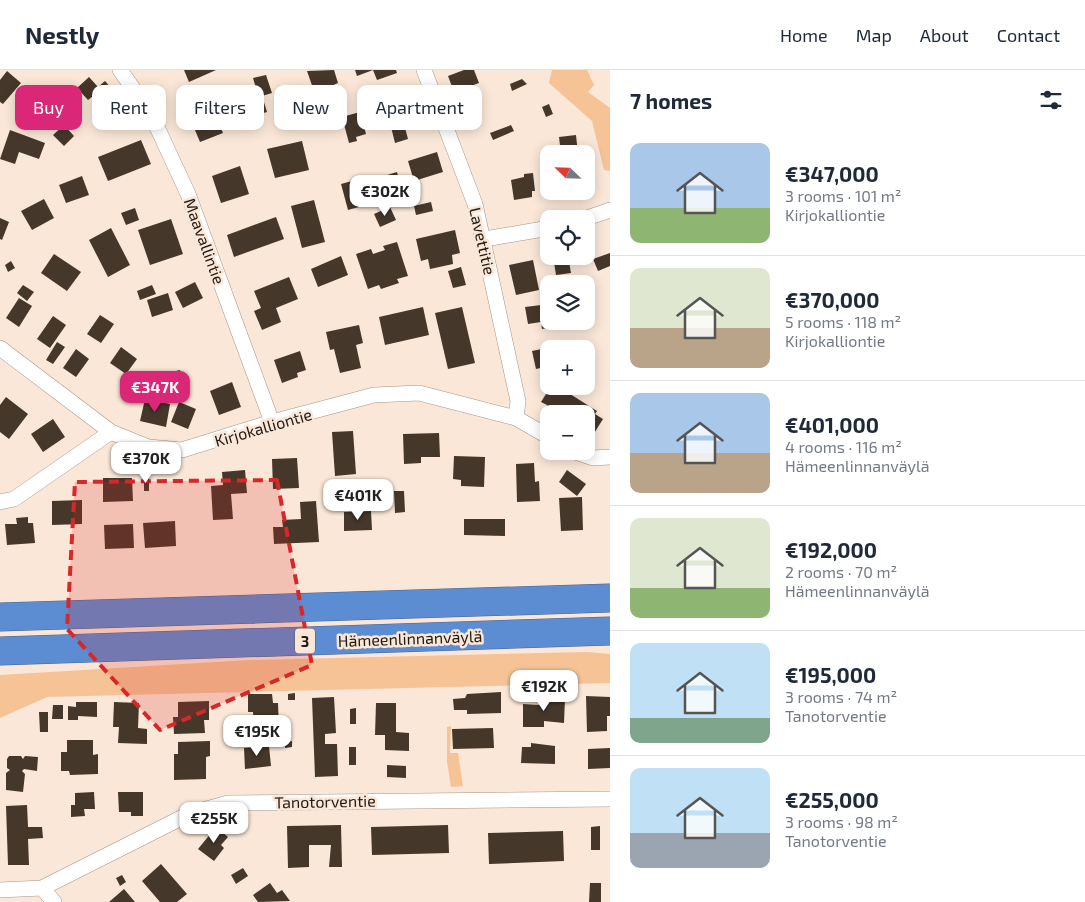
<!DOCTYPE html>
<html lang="en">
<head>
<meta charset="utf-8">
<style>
  body { margin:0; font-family:"Exo 2",sans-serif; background:#f2f2f3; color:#1f2937; height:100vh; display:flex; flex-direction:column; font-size:19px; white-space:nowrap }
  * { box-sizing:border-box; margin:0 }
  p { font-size:16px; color:#747a83 }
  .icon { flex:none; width:28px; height:28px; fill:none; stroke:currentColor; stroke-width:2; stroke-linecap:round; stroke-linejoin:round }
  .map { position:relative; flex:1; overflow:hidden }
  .side { display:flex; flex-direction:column; background:#fff; width:475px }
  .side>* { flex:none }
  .guide { position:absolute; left:15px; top:15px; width:475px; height:45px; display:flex; gap:10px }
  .needle { width:32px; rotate:293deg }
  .controls { position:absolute; left:540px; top:75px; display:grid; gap:10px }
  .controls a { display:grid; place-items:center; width:55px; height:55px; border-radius:10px; background:#fff; box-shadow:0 2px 12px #0003; font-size:25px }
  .price { position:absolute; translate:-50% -42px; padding:0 11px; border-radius:10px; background:#fff; color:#222; font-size:16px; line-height:32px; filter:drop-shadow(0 1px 2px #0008) }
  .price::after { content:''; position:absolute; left:50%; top:30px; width:15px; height:11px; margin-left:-8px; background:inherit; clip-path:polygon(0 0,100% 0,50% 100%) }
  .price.selected { background:#db2777; color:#fff }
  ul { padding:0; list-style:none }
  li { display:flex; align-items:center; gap:15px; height:125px; padding:0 20px }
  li+li { border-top:1px solid #e0e1e3 }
  li span { display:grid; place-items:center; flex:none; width:140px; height:100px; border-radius:10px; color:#555 }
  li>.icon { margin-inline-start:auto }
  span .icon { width:60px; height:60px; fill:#fffc; stroke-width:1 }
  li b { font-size:21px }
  h2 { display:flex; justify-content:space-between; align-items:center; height:60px; padding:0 20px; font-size:21px }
  .pill { padding:0 18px; border-radius:10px; background:#fff; box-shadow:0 2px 12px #0003; font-size:18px; line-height:45px }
  .pill.selected { background:#db2777; color:#fff }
  header { display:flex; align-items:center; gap:30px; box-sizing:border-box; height:70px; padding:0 25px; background:#fff; border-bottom:1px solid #e0e1e3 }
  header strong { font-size:24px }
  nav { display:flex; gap:28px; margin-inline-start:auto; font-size:18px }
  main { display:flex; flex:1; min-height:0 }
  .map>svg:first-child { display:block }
  .green { fill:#f6c396 }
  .building { fill:#45372a }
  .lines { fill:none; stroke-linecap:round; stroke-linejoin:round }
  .street-casing { stroke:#a79587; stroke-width:16 }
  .highway-casing { stroke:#476490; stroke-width:29 }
  .street { stroke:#fff; stroke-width:15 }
  .highway { stroke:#5c8cd2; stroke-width:28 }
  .marked { fill:#d62828; fill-opacity:0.2; stroke:#d62828; stroke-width:4; stroke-dasharray:10 6; stroke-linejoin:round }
  .labels { text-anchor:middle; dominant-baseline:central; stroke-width:5; stroke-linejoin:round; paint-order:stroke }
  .shield { fill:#fae7d7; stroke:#62584f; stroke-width:1 }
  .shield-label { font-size:15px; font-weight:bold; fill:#211a15 }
  .street-label { font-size:16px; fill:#211a15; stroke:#fae7d7 }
</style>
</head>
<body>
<header>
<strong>Nestly</strong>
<nav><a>Home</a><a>Map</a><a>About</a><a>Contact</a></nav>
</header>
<main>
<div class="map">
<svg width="610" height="832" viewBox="0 0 610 832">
  <rect width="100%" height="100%" fill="#fae7d7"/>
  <path class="green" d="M552,0H587L594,15L588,22L610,38V101L604,100L592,51L549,13Z
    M587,582L610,584V613L47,627L0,648V605L249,590Z
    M451,656L450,683H458L463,716L451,717L447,692V657Z"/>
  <path class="building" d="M184,0H216L189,12Z
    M334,0L338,13L331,16L334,24L317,30L307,1Z
    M355,0H373L357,6Z
    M373,0H396L397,3L377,10Z
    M464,0H474L479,13L454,22L448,6Z
    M7,1L21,13L3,34L0,32V10Z
    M266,5L272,23L262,26L267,42L250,47L249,43L238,46L232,25L256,18L253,8Z
    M89,7L98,17L105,11L118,26L103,38L93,26L88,30L77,18Z
    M522,9L527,14L512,21L510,14Z
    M399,28L400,35L410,33L415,51L404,54L408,69L395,73L391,57L383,59L378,41L386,39L384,32Z
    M549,34L553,44L546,47L542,37Z
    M360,42L366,64L356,67L357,71L349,73L342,47Z
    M215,44L223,63L200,72L192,53Z
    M64,55L74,66L64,76L53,65Z
    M511,55L514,61L493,70L490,63Z
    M10,60L45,73L39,89L19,82L15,94L0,89Z
    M576,65L578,84H561L559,67Z
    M141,70L151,94L108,111L98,87Z
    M302,71L309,100L275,108L267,79Z
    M437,82L443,102L414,111L408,91Z
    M240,96L249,124L221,133L212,106Z
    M397,102L402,121L388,125L390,131L381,133L374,109Z
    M533,103L535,121H532V127L514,130L511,110L524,107V104Z
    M82,106L89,125L66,133L59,115Z
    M363,108L370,134L348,140L341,114Z
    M571,121H583L584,127L572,128Z
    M44,129L54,148L32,160L21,141Z
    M314,130L325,172L302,178L291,136Z
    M431,132L433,141L416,145L414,136Z
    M390,137L396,150L380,157L374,144Z
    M135,138L139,150L126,155L121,143Z
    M276,147L284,169L234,187L227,165Z
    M0,148L9,152L2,170L0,169Z
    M171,149L183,184L150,195L138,160Z
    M111,158L130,195L108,207L89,170Z
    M455,160L460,183L452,185L453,194L430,199L428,189L421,191L416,169Z
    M397,172L408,206L397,209L399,213L381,219L379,215L368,219L356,184L371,179L373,184L385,180L383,176Z
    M610,183V196L598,201L593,189Z
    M54,184L81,202L67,221L41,203Z
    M341,186L348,205L318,217L311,199Z
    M553,186H568L571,203L556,205Z
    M533,190L539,220L516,225L509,195Z
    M11,191L15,198L8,202L5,195Z
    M461,197L466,215L453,218L448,201Z
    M289,207L298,229L276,238L281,252L262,260L254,241L261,238L254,221Z
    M195,212L203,228L183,238L175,222Z
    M23,215L34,222L27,231L17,223Z
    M152,215L156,224L140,230L137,221Z
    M168,223L173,240L152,247L147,230Z
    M19,228L32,236L19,257L6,248Z
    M549,234V251H569V254L542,259L541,252L528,254L525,237Z
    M423,237L429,265L385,275L379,247Z
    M462,237L475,293L448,299L435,243Z
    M100,245L114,254L101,273L87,264Z
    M53,246L66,255L50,278L37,269Z
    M359,255L363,273L356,275L361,298L340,303L334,279L330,280L326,262Z
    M57,272L65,277L53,294L46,290Z
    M566,274L567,279H549V296L536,299L532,281Z
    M121,277L137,289L126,304L110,293Z
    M76,279L89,289L76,307L63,298Z
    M300,281L306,300L297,303L298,307L282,313L274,290Z
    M180,300L187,323L175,327L168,303Z
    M232,312L241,337L219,345L210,321Z
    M551,316L557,320L559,317L597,341L595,344L603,349L593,365L586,361V344H554L545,338L547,335L541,332Z
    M6,327L28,344L9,369L0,362V335Z
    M145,329L170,334L166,357L140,351Z
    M179,332L196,339L188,359L171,352Z
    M53,349L65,367L43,382L31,364Z
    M353,361L356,404L335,406L332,362Z
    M439,363L440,387H421V393L404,394L403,364Z
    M454,386L485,387L484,417L461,416V410L453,409Z
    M297,388L299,418L273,419L272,389Z
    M534,393L535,412L539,411L540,431L517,432L516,394Z
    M245,400L247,423L231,424L233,449L213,450L211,416L223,415L222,402Z
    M567,400L586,414L577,426L559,412Z
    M103,408H132L133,431L103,432Z
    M144,408H149V421H144Z
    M394,421H404L405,442L395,443Z
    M582,427L583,460L561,461L559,428Z
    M82,430V454L52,455V431Z
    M316,431L319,472L274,474L273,457H283L282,450L301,449L300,432Z
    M371,441L372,460L344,461V442Z
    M28,447V453H33L35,473L7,475L5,454H17L16,448Z
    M464,449H505V466L464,465Z
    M175,451L176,476L145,478L143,453Z
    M133,454L134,478L105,479L104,455Z
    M501,622V643L467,644V640H454L453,629L465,628L467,624Z
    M295,623V630H288V624Z
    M248,624H272L273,633H278L279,659H254L253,642H248Z
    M586,626L610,627V646H607V661L587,662Z
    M334,627L336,663L325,664V674H337L338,706L315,707L312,628Z
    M539,628H565L564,653L544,651V657H523V634L539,635Z
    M209,631V650H204L205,663L174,664L173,647H178V632Z
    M76,632H97V647L78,646V650H68V636L76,637Z
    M114,632L139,633L138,658L147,659V674L118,673L119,657H113Z
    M376,633H396V662L409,663V681L385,680V665H375Z
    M53,635H63V649H52Z
    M356,638V654H350V639Z
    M39,642H48V662H40Z
    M493,658L494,678L453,679L452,659Z
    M67,670H93V685L98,684V704L70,705L69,701H61V682H67Z
    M210,671V686L206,687V709L174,710V684H178V672Z
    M292,671V677L285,678V672Z
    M531,673L555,676V694L521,693L522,677H531Z
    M269,676L271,696L245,699L244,678Z
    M349,677H356V695H349Z
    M610,678V698L588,699V679Z
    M9,686H21L23,689L25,686L38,687L37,701L24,699L22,701L25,704L23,722L6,720V703L10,700L7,698V689Z
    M387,695L406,696V708L387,707Z
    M94,722L95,739H84L85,746L71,747V735H75V723Z
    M118,722H143V746H131V742H119Z
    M27,735L28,757H42L43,768L28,769L29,795H8L6,736Z
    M341,755L342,797H329L331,775H309V797L288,798L287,756Z
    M448,755L449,783L372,785L371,757Z
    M600,756V780H591V757Z
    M216,757L228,767L221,775L224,778L214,791L198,779Z
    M563,761L564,791L489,794L488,763Z
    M161,794L187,824L177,832H160L142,811Z
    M243,798L248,806L236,814L231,805Z
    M122,805L126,812L120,816L116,808Z
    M270,813L277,823L282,820L290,831L258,832L253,825Z
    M590,813H601V832H589Z
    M124,819L135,832H109Z"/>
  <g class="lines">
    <defs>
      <path id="street" d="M120,0L151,44L188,124L272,352
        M424,0L475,134L518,331L516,348
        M584,149L610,140
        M485,169L549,158
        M0,278L111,362L148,377L182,380L272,352L374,325L419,323L516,348L549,367
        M572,381L593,388L610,387
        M0,432L14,429L111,362
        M42,818L54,832
        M0,820L42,818L189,744L228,733L610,729"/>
      <path id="highway" d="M0,547L610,528
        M0,581L610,561"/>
    </defs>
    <use href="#street" class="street-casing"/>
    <use href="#highway" class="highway-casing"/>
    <use href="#street" class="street"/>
    <use href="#highway" class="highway"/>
  </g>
  <path class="marked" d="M277,410L312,595L160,660L67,559L75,412Z"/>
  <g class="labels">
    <rect class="shield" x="295" y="558.5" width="20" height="25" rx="4"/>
    <g class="shield-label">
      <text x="305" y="571">3</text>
    </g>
    <g class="street-label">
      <text transform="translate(205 171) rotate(70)">Maavallintie</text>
      <text transform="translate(483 171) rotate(77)">Lavettitie</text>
      <text transform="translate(263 357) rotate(-16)">Kirjokalliontie</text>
      <text transform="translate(410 568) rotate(-2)">Hämeenlinnanväylä</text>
      <text transform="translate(325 731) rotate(-1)">Tanotorventie</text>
    </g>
  </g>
</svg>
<div class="controls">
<a><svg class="needle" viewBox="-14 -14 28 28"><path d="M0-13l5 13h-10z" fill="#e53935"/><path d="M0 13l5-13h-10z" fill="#747a83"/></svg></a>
<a><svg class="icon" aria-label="locate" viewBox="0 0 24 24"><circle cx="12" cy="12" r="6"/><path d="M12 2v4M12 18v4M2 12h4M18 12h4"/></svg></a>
<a><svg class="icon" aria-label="layers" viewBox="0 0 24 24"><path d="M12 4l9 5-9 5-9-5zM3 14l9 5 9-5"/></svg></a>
<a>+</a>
<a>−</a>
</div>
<b class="price" style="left:385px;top:147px">€302K</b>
<b class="price selected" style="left:155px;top:343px">€347K</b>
<b class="price" style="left:146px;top:414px">€370K</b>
<b class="price" style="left:358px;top:451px">€401K</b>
<b class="price" style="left:544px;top:642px">€192K</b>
<b class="price" style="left:257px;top:687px">€195K</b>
<b class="price" style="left:214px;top:774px">€255K</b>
<div class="guide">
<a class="pill selected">Buy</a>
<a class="pill">Rent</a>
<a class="pill">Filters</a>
<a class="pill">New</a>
<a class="pill">Apartment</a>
</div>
</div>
<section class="side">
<h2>7 homes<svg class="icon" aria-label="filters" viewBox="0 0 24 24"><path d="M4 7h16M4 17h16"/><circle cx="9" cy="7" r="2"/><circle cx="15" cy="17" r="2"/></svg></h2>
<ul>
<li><span style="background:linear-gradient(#a9c7e8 65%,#8fb573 0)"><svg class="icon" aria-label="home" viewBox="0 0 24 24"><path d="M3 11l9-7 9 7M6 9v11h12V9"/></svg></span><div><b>€347,000</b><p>3 rooms · 101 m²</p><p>Kirjokalliontie</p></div></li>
<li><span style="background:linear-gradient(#dfe7d0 60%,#b9a48a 0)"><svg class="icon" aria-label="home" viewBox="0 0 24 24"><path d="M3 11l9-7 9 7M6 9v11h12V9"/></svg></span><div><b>€370,000</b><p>5 rooms · 118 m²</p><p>Kirjokalliontie</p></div></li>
<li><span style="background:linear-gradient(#a9c7e8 60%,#b9a48a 0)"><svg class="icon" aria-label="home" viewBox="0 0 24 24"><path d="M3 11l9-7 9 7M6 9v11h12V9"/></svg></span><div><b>€401,000</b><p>4 rooms · 116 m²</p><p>Hämeenlinnanväylä</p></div></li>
<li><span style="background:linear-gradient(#dfe7d0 70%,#8fb573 0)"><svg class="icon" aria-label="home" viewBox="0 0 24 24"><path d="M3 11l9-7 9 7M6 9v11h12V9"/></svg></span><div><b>€192,000</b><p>2 rooms · 70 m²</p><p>Hämeenlinnanväylä</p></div></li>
<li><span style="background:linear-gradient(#bfe0f5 75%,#7fa58c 0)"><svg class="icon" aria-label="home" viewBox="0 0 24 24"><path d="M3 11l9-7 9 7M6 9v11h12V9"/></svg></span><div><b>€195,000</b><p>3 rooms · 74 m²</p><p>Tanotorventie</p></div></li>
<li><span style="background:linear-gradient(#bfe0f5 65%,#9aa5b1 0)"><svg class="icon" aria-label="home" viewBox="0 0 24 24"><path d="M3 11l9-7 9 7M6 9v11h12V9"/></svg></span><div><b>€255,000</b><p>3 rooms · 98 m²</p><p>Tanotorventie</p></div></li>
</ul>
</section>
</main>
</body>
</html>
